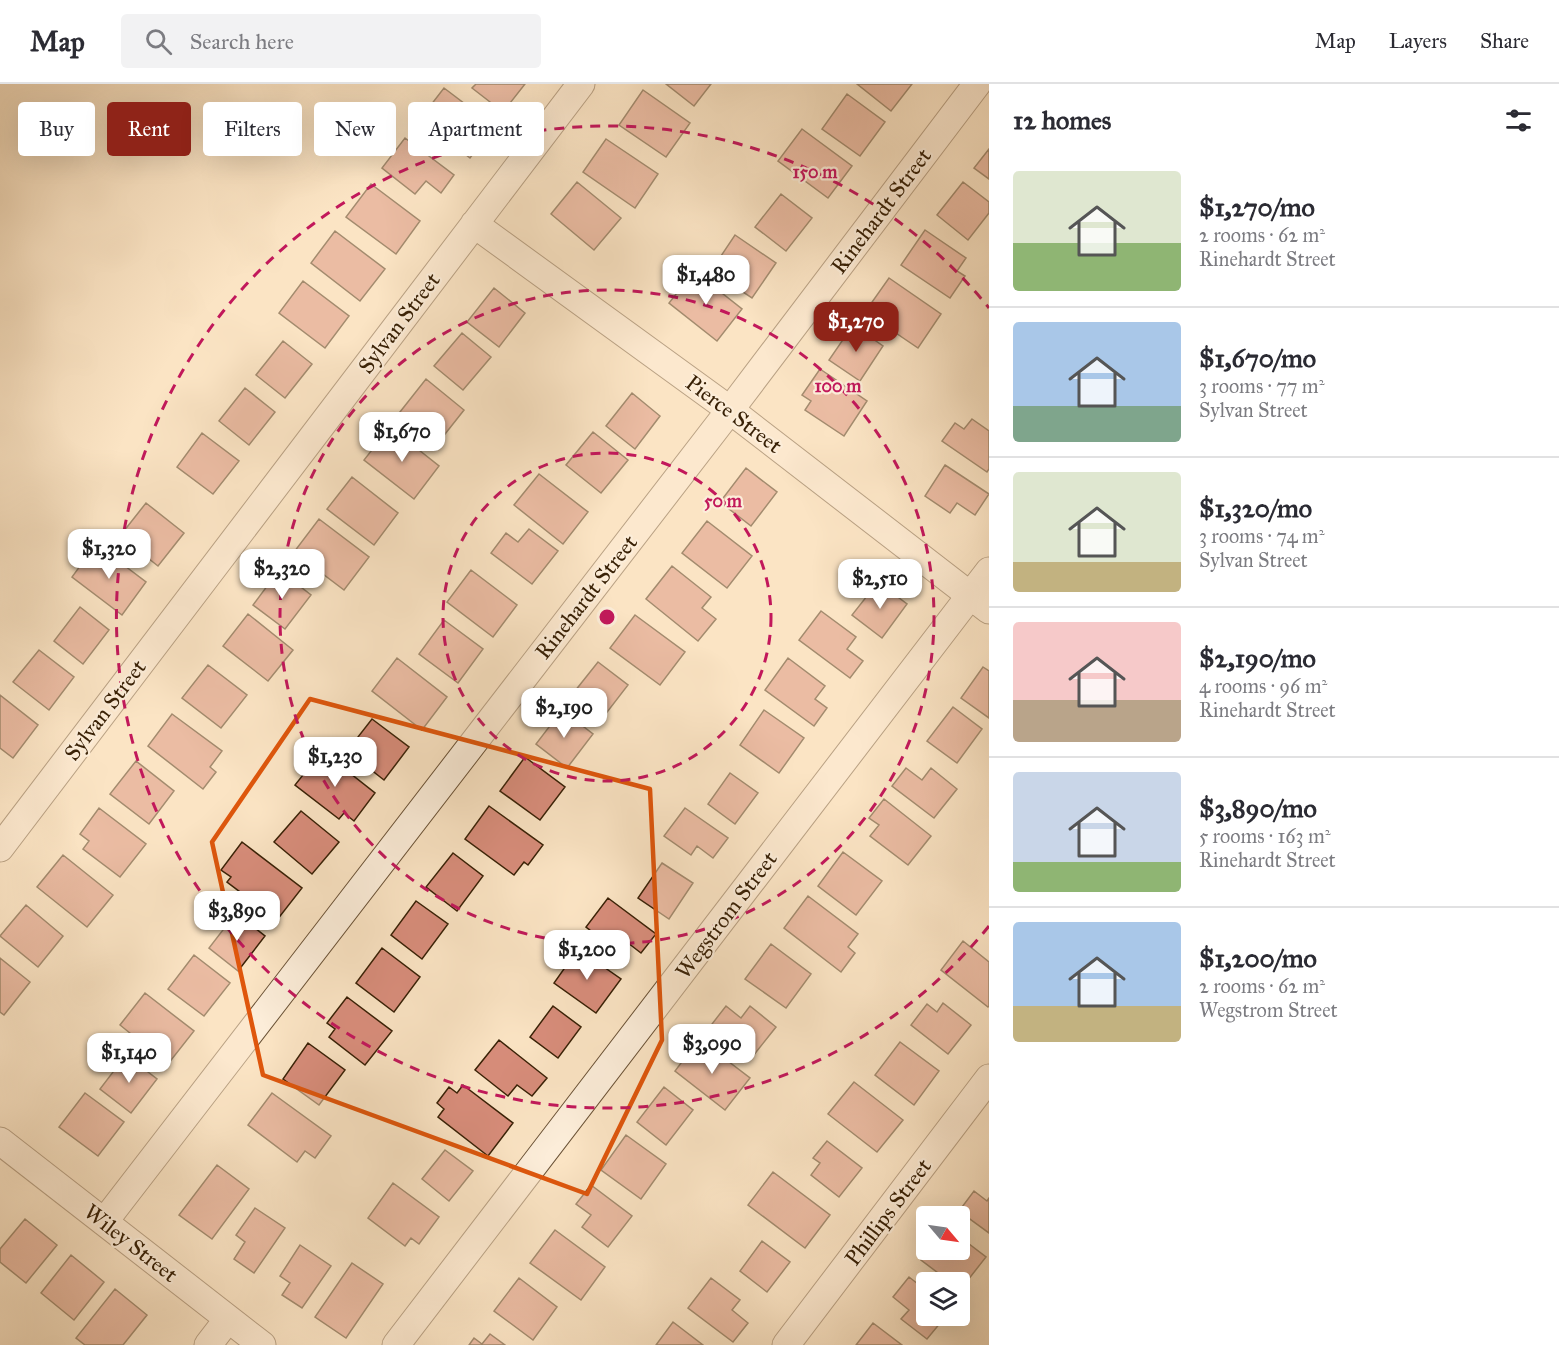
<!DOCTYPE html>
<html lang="en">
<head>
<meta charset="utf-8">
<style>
  body { margin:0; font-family:"IM FELL Great Primer",serif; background:#f2f2f3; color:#2b2b33; height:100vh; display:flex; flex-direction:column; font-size:22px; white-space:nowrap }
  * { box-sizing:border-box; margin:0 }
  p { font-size:20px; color:#7c7c81 }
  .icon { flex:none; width:33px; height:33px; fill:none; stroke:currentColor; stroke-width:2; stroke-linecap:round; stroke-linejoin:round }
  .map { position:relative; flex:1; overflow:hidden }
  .side { display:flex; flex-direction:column; background:#fff; width:570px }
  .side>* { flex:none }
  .banner { position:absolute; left:18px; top:18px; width:570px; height:54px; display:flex; gap:12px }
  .needle { width:39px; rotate:119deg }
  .fabs { position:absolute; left:916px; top:1122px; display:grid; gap:12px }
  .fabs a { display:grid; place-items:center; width:54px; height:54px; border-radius:6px; background:#fff; box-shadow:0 6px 24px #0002; font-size:30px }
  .price { position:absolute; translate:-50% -51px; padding:0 14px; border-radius:12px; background:#fff; color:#222; font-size:20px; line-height:39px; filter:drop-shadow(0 2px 3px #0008) }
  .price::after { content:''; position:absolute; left:50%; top:36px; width:18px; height:14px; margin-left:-9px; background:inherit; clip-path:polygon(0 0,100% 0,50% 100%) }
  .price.active { background:#8f2418; color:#fff }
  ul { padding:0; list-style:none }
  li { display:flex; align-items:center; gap:18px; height:150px; padding:0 24px }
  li+li { border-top:2px solid #e1e1e2 }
  li span { display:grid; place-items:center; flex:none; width:168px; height:120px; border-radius:6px; color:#555 }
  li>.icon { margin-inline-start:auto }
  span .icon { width:72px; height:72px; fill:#fffc; stroke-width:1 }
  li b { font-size:26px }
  h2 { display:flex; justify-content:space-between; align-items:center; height:72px; padding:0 24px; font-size:26px }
  .chip { padding:0 21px; border-radius:6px; background:#fff; box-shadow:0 6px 24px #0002; font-size:21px; line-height:54px }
  .chip.active { background:#8f2418; color:#fff }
  header { display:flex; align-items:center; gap:36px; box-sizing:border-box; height:84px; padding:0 30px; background:#fff; border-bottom:2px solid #e1e1e2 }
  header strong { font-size:28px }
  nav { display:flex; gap:33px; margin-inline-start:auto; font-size:21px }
  .search { width:420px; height:54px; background:#f2f2f3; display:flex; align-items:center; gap:15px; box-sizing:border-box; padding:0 21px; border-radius:6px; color:#7c7c81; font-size:22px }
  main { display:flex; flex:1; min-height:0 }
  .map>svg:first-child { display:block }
  .building { fill:#d88d7b; stroke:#392106; stroke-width:1.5 }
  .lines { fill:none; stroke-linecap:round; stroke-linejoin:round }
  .minor-casing { stroke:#6a5236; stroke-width:29 }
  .minor { stroke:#fcedd9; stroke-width:27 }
  .marked { fill:none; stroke:#df560c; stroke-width:4.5; stroke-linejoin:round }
  .ring { fill:none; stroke:#c2185b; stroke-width:3; stroke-dasharray:10 8 }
  .labels { text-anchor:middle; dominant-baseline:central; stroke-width:4.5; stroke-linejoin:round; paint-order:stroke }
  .street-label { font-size:22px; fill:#392106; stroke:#fcedd9 }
  .centre { fill:#c2185b; stroke:#fcedd9; stroke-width:3 }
  .ring-label { font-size:18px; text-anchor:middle; font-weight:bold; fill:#c2185b; stroke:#fcedd9; stroke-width:4.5; stroke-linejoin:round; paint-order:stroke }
</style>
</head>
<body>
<header>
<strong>Map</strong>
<div class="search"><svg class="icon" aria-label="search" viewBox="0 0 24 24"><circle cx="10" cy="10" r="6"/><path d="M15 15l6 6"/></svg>Search here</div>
<nav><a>Map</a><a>Layers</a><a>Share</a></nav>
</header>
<main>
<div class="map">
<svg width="989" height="1261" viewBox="0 0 989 1261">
  <rect width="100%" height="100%" fill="#fbe4c4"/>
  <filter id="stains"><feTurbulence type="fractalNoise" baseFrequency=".00333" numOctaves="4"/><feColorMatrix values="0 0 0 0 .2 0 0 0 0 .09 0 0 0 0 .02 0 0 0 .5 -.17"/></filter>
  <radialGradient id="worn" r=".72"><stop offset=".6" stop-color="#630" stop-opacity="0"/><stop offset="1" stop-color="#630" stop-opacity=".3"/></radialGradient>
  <path class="building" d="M476,0H525L503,28L472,4Z
    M666,0H711L694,22Z
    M857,0H912L891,27Z
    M444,4L494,42L470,74L420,35Z
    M643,6L690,39L666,73L619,41Z
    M847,10L885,38L860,72L822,45Z
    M802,45L852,82L828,114L778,77Z
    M405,54L454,91L441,109L426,97L415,110L382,84Z
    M606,55L658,90L635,124L583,88Z
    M989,65V95L974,84Z
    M577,98L621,134L594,166L551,130Z
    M963,98L989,118V129L968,156L937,131Z
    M371,100L420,137L396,170L346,133Z
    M781,110L812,134L786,167L755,143Z
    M925,146L966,174L957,187L965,192L950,214L901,181Z
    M335,147L385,185L360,217L311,179Z
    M735,151L776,179L752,214L711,187Z
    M694,187L742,225L717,257L669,219Z
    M889,194L941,230L918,264L865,228Z
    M303,197L349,232L325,264L279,229Z
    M494,204L525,229L499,263L467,238Z
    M853,241L883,262L860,297L829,276Z
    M462,249L491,273L463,306L434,282Z
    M283,257L312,280L285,314L256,291Z
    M820,285L867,317L844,352L805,326L811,317L802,311Z
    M426,295L464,326L438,359L400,328Z
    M245,304L275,328L249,361L219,337Z
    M632,309L660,332L635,365L606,342Z
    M972,335L989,347V385L987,388L942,357L955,339L964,345Z
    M390,343L439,382L414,415L364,376Z
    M593,348L628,376L601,409L566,381Z
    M202,349L239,377L213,410L177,383Z
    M945,381L989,410L975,431L957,419L950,429L925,412Z
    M746,384L777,408L751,442L720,418Z
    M539,390L588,428L563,460L514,421Z
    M352,393L398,429L374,461L327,425Z
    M146,419L184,449L158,482L120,452Z
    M319,435L369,473L344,506L294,468Z
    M707,437L752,472L727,504L682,469Z
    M529,445L558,467L532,500L491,469L506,449L518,458Z
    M96,460L146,498L122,531L72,493Z
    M672,482L711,513L702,524L716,535L698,557L646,515Z
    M279,486L311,511L285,545L253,521Z
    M471,486L517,521L493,553L447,518Z
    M878,498L907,520L882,554L852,531Z
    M80,523L109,546L83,580L54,557Z
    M821,527L856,553L847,565L863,577L850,594L799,556Z
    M248,530L293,566L268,597L223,562Z
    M635,531L685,568L660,601L610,564Z
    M444,536L483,565L458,599L419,570Z
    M39,566L74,593L49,626L13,598Z
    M397,574L447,613L422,646L372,607Z
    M788,574L825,602L815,615L827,624L814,642L765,606Z
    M598,578L628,601L601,636L571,612Z
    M208,581L247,611L221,644L182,614Z
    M983,583L989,587V634L961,614Z
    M0,611L38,641L13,674L0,664Z
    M953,623L982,645L957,679L927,657Z
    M562,626L593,650L567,684L536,660Z
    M764,626L804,654L779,689L740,661Z
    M172,630L222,667L210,683L216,688L203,705L148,662Z
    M372,635L409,663L384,696L347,667Z
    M322,667L375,709L354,737L344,729L339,735L295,701Z
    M525,673L565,703L540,736L500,707Z
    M136,677L174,707L149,740L110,710Z
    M906,684L922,696L931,684L957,705L934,734L892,702Z
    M730,689L758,709L735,740L708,720Z
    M884,715L931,752L908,781L870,752L879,741L869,734Z
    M489,722L543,761L528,781L524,778L514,791L465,755Z
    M99,724L146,760L120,793L83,765L89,757L80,750Z
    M685,724L728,754L713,774L697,762L691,771L664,752Z
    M301,727L339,758L312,790L274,758Z
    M242,758L302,804L277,836L227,798L231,793L221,786Z
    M843,768L882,797L856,831L818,802Z
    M453,769L483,792L457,827L426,803Z
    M63,771L113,811L87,843L37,803Z
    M662,779L693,799L669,835L638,814Z
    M808,812L858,850L848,863L855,869L841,888L784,844Z
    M608,814L656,850L641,869L628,859L621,870L586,843Z
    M416,817L448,840L422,875L391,851Z
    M26,821L63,852L38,883L0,852Z
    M236,829L265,852L238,887L209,864Z
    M963,857L989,878V922L988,923L941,886Z
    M771,860L811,890L786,924L745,895Z
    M382,864L420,893L394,928L356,899Z
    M578,865L621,895L596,929L554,899Z
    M194,871L230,899L204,932L168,905Z
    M0,874L30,898L4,931L0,928Z
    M145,909L194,947L168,980L120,941Z
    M347,913L392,947L365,981L329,953L335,945L327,939Z
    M943,919L971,941L948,970L911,941L927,920L937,928Z
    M553,922L581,943L558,974L530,953Z
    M726,922L741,934L750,922L776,943L753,972L712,940Z
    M699,955L750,994L725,1026L675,987Z
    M499,956L547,994L532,1012L517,1001L508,1012L475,986Z
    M900,958L939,987L914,1021L875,991Z
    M308,959L345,986L319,1021L283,995Z
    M126,971L157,995L131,1029L100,1005Z
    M854,998L903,1036L877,1068L828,1030Z
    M463,1001L513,1039L488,1072L438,1033L444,1025L437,1019L449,1003L457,1009Z
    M664,1003L693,1026L666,1061L637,1038Z
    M85,1009L124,1038L98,1072L59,1043Z
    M272,1009L331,1052L315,1074L305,1067L297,1078L248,1041Z
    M626,1051L666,1080L641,1115L601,1086Z
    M827,1057L862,1084L839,1113L811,1091L820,1079L813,1074Z
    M445,1066L473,1087L449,1117L422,1095Z
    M217,1081L249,1105L212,1155L179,1131Z
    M773,1088L830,1131L805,1164L748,1121Z
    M393,1099L439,1133L419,1160L411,1154L405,1162L368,1134Z
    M591,1101L632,1132L608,1163L582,1143L591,1131L576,1120Z
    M974,1107L987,1117L989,1114V1149L959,1127Z
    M255,1124L285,1144L254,1189L234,1175L245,1158L236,1151Z
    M25,1135L57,1161L26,1199L0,1178V1165Z
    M555,1146L605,1183L581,1216L530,1179Z
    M960,1153L986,1173L960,1206V1198H950L921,1176L929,1166H960Z
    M762,1157L790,1178L767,1208L740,1187Z
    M300,1161L331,1182L302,1224L282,1211L290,1199L280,1192Z
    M71,1171L104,1198L74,1236L41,1209Z
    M352,1179L383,1200L346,1254L315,1233Z
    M909,1193L927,1207V1232H946L927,1255L901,1235L909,1226L893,1213Z
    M519,1194L557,1223L533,1256L494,1227Z
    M711,1194L740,1216L732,1226L748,1239L733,1258L688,1224Z
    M115,1205L147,1231L123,1261H85L76,1254Z
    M673,1238L703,1261H656Z
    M873,1239L902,1261H856Z
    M490,1250L505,1261H469L474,1254L482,1260Z"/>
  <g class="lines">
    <defs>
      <path id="minor" d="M474,140L730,326L989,526
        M0,764L581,0
        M0,1057L262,1261
        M104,1138L730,326L977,0
        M208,1261L228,1235
        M396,1261L989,487
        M786,1261L989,994"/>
    </defs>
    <use href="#minor" class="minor-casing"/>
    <use href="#minor" class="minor"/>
  </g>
  <path d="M0 0H989V1261H0ZM310,615L650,705L662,956L587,1110L263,991L212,758Z" fill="#fbe4c4" fill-opacity=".55" fill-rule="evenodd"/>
  <path class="marked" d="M310,615L650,705L662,956L587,1110L263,991L212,758Z"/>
  <g class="ring">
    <circle cx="607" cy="533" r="164"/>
    <circle cx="607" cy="533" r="327"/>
    <path d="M989 842A491 491 0 1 1 989 224"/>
  </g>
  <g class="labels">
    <g class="street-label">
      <text transform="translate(881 127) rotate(-53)">Rinehardt Street</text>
      <text transform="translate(399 239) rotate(-53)">Sylvan Street</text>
      <text transform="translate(734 330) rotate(37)">Pierce Street</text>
      <text transform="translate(586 513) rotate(-52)">Rinehardt Street</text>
      <text transform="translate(105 626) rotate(-53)">Sylvan Street</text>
      <text transform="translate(726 831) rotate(-53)">Wegstrom Street</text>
      <text transform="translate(888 1128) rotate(-53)">Phillips Street</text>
      <text transform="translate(131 1159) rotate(38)">Wiley Street</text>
    </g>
  </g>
  <circle cx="607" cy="533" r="9" class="centre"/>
  <g class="ring-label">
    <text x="815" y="94">150 m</text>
    <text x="838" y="308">100 m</text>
    <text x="723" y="423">50 m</text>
  </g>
  <rect width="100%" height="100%" filter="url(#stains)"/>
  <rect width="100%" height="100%" fill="url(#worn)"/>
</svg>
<div class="fabs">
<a><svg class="needle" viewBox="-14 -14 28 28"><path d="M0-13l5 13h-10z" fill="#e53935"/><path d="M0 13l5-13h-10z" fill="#7c7c81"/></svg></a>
<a><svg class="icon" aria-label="layers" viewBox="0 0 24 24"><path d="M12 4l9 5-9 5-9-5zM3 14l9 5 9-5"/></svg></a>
</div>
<b class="price" style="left:706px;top:222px">$1,480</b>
<b class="price active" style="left:856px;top:269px">$1,270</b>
<b class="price" style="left:402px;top:379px">$1,670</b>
<b class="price" style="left:109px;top:496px">$1,320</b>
<b class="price" style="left:282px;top:516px">$2,320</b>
<b class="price" style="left:880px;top:526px">$2,510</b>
<b class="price" style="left:564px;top:655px">$2,190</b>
<b class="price" style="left:335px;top:704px">$1,230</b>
<b class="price" style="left:237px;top:858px">$3,890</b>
<b class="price" style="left:587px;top:897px">$1,200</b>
<b class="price" style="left:712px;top:991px">$3,090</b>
<b class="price" style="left:129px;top:1000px">$1,140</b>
<div class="banner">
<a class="chip">Buy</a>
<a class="chip active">Rent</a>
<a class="chip">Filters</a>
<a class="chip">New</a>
<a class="chip">Apartment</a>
</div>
</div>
<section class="side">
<h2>12 homes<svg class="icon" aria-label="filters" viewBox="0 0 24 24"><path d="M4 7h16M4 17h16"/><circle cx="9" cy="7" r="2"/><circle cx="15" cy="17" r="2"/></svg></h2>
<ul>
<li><span style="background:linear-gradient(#dfe7d0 60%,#8fb573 0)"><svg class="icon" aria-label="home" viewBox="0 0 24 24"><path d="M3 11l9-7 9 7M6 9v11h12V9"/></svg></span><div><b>$1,270/mo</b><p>2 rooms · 62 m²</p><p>Rinehardt Street</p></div></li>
<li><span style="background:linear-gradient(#a9c7e8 70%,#7fa58c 0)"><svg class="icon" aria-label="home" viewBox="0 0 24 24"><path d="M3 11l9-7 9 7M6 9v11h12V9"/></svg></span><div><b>$1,670/mo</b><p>3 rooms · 77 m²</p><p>Sylvan Street</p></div></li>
<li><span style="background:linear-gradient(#dfe7d0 75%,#c2b280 0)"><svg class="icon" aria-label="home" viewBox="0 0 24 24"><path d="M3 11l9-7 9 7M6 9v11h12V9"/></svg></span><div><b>$1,320/mo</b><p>3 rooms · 74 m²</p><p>Sylvan Street</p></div></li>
<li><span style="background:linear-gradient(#f6c9c9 65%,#b9a48a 0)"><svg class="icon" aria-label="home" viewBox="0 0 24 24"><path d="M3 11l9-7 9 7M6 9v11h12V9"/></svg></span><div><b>$2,190/mo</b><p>4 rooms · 96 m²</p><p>Rinehardt Street</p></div></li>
<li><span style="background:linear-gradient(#c9d6e8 75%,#8fb573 0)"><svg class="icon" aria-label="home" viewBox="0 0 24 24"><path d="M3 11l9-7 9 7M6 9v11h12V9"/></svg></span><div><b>$3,890/mo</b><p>5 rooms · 163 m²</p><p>Rinehardt Street</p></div></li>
<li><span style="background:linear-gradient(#a9c7e8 70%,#c2b280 0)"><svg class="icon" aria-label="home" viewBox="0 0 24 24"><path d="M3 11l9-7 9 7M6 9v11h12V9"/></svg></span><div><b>$1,200/mo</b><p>2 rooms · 62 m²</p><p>Wegstrom Street</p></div></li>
</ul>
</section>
</main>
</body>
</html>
